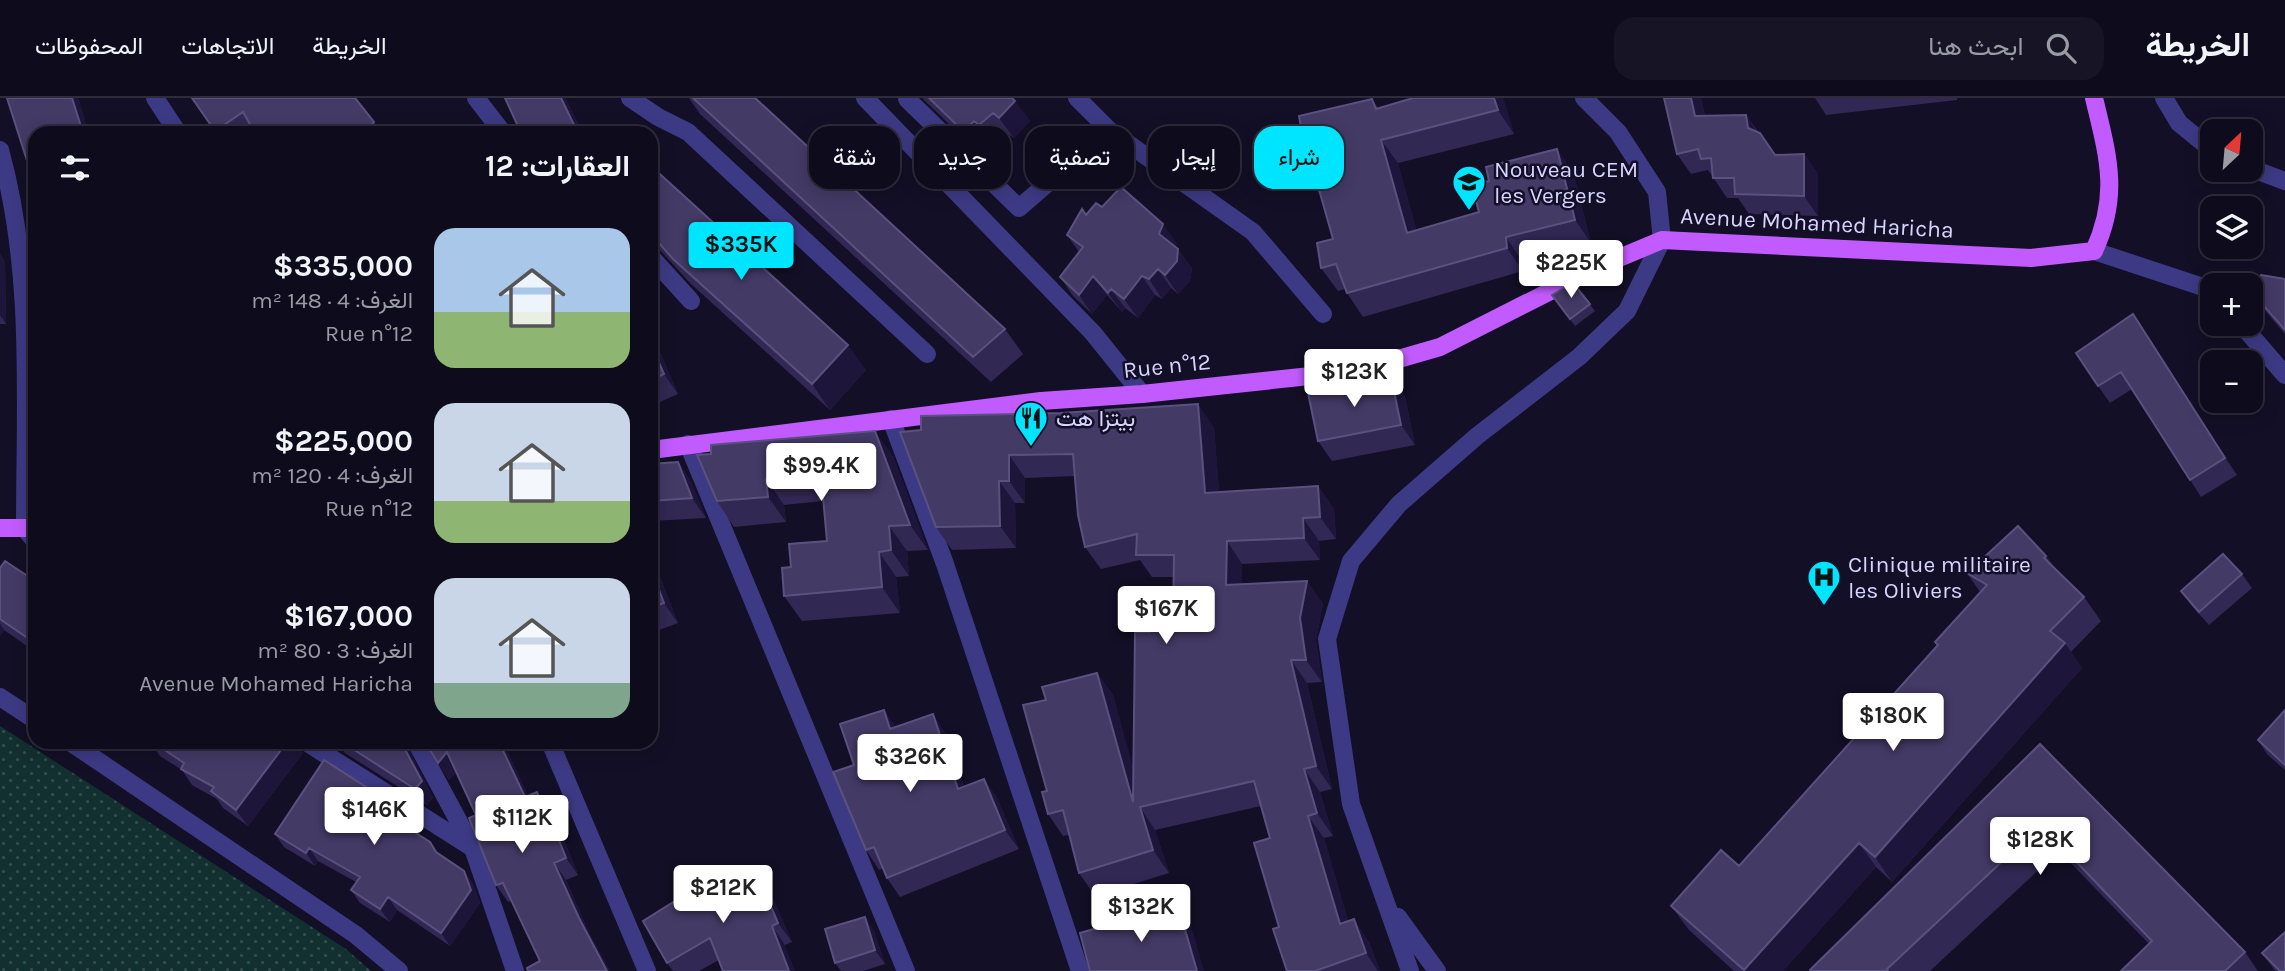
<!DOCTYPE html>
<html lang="ar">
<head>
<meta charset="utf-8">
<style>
  body { margin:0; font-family:Karla,Vazirmatn,sans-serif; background:#171425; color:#f1f3f6; direction:rtl; height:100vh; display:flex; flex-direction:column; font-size:26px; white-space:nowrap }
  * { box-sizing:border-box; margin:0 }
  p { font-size:23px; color:#9b9ba3 }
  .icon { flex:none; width:38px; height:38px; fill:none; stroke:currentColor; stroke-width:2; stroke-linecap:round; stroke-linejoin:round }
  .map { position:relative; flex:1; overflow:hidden; direction:ltr }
  .details { position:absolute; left:28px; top:28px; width:630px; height:623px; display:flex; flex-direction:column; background:#0e0b1c; border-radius:21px; box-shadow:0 4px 18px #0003,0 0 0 2px #2e2b3b; direction:rtl }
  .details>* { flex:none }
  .banner { position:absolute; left:679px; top:28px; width:665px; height:63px; direction:rtl; display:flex; gap:14px }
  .needle { width:46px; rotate:26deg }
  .controls { position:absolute; left:2200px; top:21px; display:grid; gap:14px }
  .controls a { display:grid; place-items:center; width:63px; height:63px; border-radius:14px; background:#0e0b1c; box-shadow:0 4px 18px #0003,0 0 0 2px #2e2b3b; font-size:35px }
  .price { position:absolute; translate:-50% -60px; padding:0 16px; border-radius:7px; background:#fff; color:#222; font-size:23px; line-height:46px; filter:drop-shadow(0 2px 4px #0008) }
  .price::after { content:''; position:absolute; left:50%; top:42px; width:21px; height:16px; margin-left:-10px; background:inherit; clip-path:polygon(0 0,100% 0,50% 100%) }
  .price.on { background:#00e5ff; color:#111 }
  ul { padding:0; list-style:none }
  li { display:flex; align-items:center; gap:21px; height:175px; padding:0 28px }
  li span { display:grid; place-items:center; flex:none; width:196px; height:140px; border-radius:21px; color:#555 }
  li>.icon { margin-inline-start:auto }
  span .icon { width:84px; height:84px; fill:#fffc; stroke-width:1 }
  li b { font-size:30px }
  h2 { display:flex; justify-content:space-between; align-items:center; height:84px; padding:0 28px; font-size:30px }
  .chip { padding:0 24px; border-radius:21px; background:#0e0b1c; box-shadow:0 4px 18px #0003,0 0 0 2px #2e2b3b; font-size:24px; line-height:63px }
  .chip.on { background:#00e5ff; color:#111 }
  header { display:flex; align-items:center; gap:42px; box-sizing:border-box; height:98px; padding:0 35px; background:#0e0b1c; border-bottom:2px solid #2e2b3b }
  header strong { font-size:33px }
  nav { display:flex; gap:38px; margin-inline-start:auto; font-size:24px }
  .search { width:490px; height:63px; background:#171425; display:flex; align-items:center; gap:18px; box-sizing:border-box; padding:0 24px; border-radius:21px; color:#9b9ba3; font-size:26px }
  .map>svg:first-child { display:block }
  .grass { fill:url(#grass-dots) }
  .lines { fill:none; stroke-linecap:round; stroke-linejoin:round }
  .minor { stroke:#3d3a85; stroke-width:18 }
  .major { stroke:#c25bff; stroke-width:18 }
  .wall { fill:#312854 }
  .shaded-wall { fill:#1d163a }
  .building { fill:#433a66; stroke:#5a527e; stroke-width:2 }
  .labels { text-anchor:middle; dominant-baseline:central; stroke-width:5; stroke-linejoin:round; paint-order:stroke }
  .poi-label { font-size:23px; fill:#d9d4ff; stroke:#130f26; text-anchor:start }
  .street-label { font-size:23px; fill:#d9d4ff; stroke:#130f26 }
</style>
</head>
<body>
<header>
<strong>الخريطة</strong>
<div class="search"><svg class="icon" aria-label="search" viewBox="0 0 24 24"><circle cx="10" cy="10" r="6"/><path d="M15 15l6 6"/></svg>ابحث هنا</div>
<nav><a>الخريطة</a><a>الاتجاهات</a><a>المحفوظات</a></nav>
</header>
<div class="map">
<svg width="2285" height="873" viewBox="0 0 2285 873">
  <defs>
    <pattern id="grass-dots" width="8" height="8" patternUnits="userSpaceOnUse" patternTransform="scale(1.75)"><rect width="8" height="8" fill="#12302f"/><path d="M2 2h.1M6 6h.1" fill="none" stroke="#344d4e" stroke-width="1.8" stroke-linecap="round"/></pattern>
  </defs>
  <rect width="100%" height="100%" fill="#130f26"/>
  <path class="grass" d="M0,628L346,851L371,873H0Z"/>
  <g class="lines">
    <path class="minor" d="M155,0L178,35
      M476,0L503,35
      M630,0L658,19L688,34L927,256
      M865,0L1093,235L1142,296
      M1077,0L1109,32L1253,134L1323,216
      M2164,0L2179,25L2212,52
      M907,1L1019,110L1109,32
      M0,52C34,174 25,305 25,431L35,443
      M2250,70L2285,83
      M2094,153L2212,192
      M651,159L691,203
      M2241,226L2285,277
      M891,321L945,466L1080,873
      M688,346L906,873
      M0,599L35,622
      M70,644L356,837L399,873
      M306,644L471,749
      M416,644L473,750L515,873
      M550,644L647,873
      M1398,819L1437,873
      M1410,873L1351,706L1327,541L1351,463L1399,406L1477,338L1579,259L1627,213L1662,142L1657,94L1618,34L1584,0"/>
    <path class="major" d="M651,352L1041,303L1142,296L1357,273L1440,249L1600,168L1662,142L2031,160L2094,153C2120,97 2108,58 2094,0
      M0,430H35"/>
  </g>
  <path class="wall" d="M7,0H78L89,35H35V80L30,72Z
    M192,0L374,24L382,35H255L254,33L251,35H216Z
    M689,0H755L1005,231L1023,256L991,284L700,16Z
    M922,0H1012L1030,23L1014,40L1007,35L993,47L988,43L978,54Z
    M1413,0H1503L1514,36L1398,65L1416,132L1479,114L1573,74L1591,145L1522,163L1523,173L1363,219L1347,195L1345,191L1338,193L1321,170L1333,141L1320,97L1315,89L1313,83L1305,85L1289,62L1302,35L1372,1L1378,10Z
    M1701,0L1705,18L1746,17L1775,57L1804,56L1818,76V118L1749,116L1738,100H1727L1708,72L1691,76L1677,56Z
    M1815,0H1957V2L1826,17Z
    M651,68L866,272L830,312L691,186L659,151L651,149Z
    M1102,109L1177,145L1175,149L1192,170L1190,183L1178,196L1171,190L1162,201L1155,197L1138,220L1125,210L1122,214L1107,197L1092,216L1073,198L1060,179L1079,154L1067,137L1086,117Z
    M0,156L5,164L6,226H0Z
    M2285,181V236L2267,215L2250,192Z
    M1573,185L1595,213L1575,228L1552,197Z
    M2133,216L2237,377L2201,399L2132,291L2110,305L2098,288Z
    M651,242L661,256L678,296L651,308Z
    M1391,279L1405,299L1415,347L1332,363L1318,343Z
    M1214,329L1219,394L1318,388L1334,411L1336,441L1319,443L1320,462L1242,466V486L1323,505L1316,542L1322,584L1307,585L1332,691L1320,694L1333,738L1324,740L1348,823L1369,844L1380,873H1287L1279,829L1270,740L1261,708L1155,732L1169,775L1095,798L1079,775L1069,737L1063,738L1048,716L1046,602L1097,575L1113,597L1133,672L1150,534L1173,525L1174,479H1152L1140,462L1101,471L1085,449L1075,378L1025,380V405H1015L1016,450L952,452L936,429L900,334Z
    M697,357L893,358L928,452L907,453L909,478L896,479L900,515L802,523L784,498L791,469L827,443L823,403L784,407L786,424L734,429L717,403Z
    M678,364L691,384L706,420L651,423V366Z
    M651,456L678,525L651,535Z
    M2046,458L2055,470L2084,499L2101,523L2071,554L2082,570L1892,784L1876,769L1783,873H1734L1689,832L1671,808L1739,768L1938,548L1935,544L1980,494L1967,475Z
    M0,470L35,483V563L31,558L34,553L4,532L0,538Z
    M2242,476L2252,490L2209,527L2191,507L2181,493Z
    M2285,612V672L2267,656L2258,642Z
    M896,629L946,636L964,689L984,681L997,700L1019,751L900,799L887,780L883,770L879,772L866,752L854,667Z
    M150,644H296V646L303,655L248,728L223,710L217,701L192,687L182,672L160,658Z
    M337,644H405L433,700L427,707L345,655Z
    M425,644H503L528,698L537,694L549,711L557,733L565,744L578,777L566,782L590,837L610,873H528L540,863L511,803L508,804L496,787L476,717L456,674L449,682L438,665Z
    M2040,646L2245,854L2258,873H2121L2149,846L2059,753L1930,873H1810Z
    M402,712L412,725L408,729L430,744L438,755L464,773L473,786L480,805L450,848L397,812L390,824L360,805L351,792L356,784L318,763L315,768L284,749L275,736Z
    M767,786L792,844L785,847L719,862L699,873H673L667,865Z
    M874,833L885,866L863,873H841L835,865Z
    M2262,855L2285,873H2275Z"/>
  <path class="shaded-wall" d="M72,0H78L89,35H83Z
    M561,0H566L583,35H578Z
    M1494,0H1503L1504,2L1514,36L1498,12Z
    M1691,0H1701L1709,38L1695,18Z
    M1015,3L1030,23L1014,40L999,20Z
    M1746,17L1760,38L1748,30Z
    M974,23L988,43L978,54L964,34Z
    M1381,42L1398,65L1424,158L1407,135Z
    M1557,51L1573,74L1591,145L1575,122Z
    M1804,56L1818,76V118L1804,98Z
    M1163,126L1177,145L1173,156L1159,136Z
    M1506,139L1522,163L1523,173L1507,150Z
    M1178,151L1192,170L1190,183L1178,196L1165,177Z
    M0,156L5,164L6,226L0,217Z
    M1158,171L1171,190L1162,201L1149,181Z
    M1093,178L1107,197L1092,216L1079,197Z
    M1142,178L1155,197L1138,220L1124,201Z
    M1111,191L1125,210L1122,214L1108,195Z
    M2133,216L2145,233L2237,377L2225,360Z
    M651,242L661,256L678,296L664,276L651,246Z
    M848,247L866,272L830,312L812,286Z
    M1391,279L1405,299L1415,347L1401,327Z
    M1198,306L1214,329L1221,417L1205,395Z
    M875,333L893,358L928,452L910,427Z
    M1009,357L1025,380V405L1009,383Z
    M678,364L691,384L706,420L692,400Z
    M766,381L784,407L786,424L768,399Z
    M999,383L1015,405L1016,450L1000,428Z
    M1318,388L1334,411L1336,441L1320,419Z
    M1303,420L1319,443L1320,462L1304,440Z
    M889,428L907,453L909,478L891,452Z
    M1227,443L1242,466V509L1226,487Z
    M879,454L896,479L900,515L882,489Z
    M651,456L678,525L664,505L651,471Z
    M1307,483L1323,505L1316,542L1322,584L1306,562L1300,520Z
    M0,526L4,532L0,538Z
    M2065,545L2082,570L1892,784L1875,759Z
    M1291,562L1307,585L1332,691L1316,668Z
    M1097,575L1113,597L1144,708L1140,709L1155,732L1169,775L1153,752L1133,704Z
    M884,612L897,631H890Z
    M933,616L946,636L972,711L958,691Z
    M287,644H296V646L303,655L248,728L236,712Z
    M401,644H405L433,700L427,707L415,691Z
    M499,644H503L536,716L525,699Z
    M447,654L459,671L449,682L438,665Z
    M1304,671L1320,694L1333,738L1317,715Z
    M984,681L997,700L1019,751L1005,732Z
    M537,694L549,711L557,733L565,744L578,777L566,760L550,729Z
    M402,712L412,725L404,734L394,721Z
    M1308,718L1324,740L1356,849L1340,826Z
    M1859,745L1876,769L1783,873H1744Z
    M309,750L318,763L315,768L306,755Z
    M554,765L566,782L590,837L610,873H607L579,820Z
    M754,768L767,786L792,844L778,825Z
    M464,773L473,786L480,805L450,848L441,835Z
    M388,799L397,812L390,824L380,811Z
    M1178,807L1190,824L1204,873H1197Z
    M865,819L874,833L885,866L875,852Z
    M1354,821L1369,844L1380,873H1378L1366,855Z
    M772,828L785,847L795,873H789Z"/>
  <path class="building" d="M7,0H72L83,35H35V71L30,72Z
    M192,0H355L374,24L370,28L374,35H255L243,14L215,33Z
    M505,0H561L578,35H521Z
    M693,0H755L1005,231L973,259Z
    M929,0H1012L1015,3L999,20L993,15L979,27L974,23L964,34Z
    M1413,0H1494L1498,12L1381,42L1407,135L1479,114L1472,88L1489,83L1486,69L1557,51L1575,122L1506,139L1507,150L1347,195L1336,166L1321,170L1317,145L1333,141L1318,88L1315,89L1307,58L1289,62L1284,40L1302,35L1299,18L1372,1L1376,11Z
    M1664,0H1691L1695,18L1746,17L1748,30L1760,35L1775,57L1804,56V98L1735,96L1734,80H1713L1711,60L1701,61L1698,51L1677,56Z
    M651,68L848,247L812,286L673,161L651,136Z
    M1121,89L1163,126L1159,136L1178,151L1177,163L1165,177L1158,171L1149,181L1142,178L1124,201L1111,191L1108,195L1093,178L1079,197L1060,179L1083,149L1067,137L1082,111L1086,117L1096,105L1102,109Z
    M2261,177L2285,181V232L2250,192Z
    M1573,185L1590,206L1570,221L1552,197Z
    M2133,216L2225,360L2190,382L2121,274L2098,288L2076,255Z
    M35,238V261H32Z
    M651,246L664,276L651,282Z
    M1391,279L1401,327L1318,343L1308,295Z
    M1198,306L1205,395L1318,388L1320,419L1303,420L1304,440L1227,443L1226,487L1307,483L1300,520L1306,562H1291L1316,668L1304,671L1317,715L1308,718L1340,826L1354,821L1366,855L1315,873H1287L1273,831L1279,829L1254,745L1270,740L1254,683L1140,709L1153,752L1079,775L1063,712L1048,716L1042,694L1047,693L1023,607L1046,602L1042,589L1097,575L1133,704L1135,534H1150L1151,524L1173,525L1174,457H1136L1137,436L1085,449L1078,417L1073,356L1009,357V383H999L1000,428L936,429L900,334L921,332V318L1061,315Z
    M875,333L910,427L889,428L891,452L879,454L882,489L784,498L782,470L791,469L789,446L827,443L821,377L766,381L768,399L717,403L697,357L711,356V347Z
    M678,364L692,400L651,403V366Z
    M2018,428L2046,458L2044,460L2084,499L2050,533L2065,545L1875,759L1859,745L1744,872L1671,808L1721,752L1739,768L1938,547L1935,544L1987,487L1967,475Z
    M2223,456L2242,476L2199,514L2181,493Z
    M5,463L35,483V545L0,521V470Z
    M651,471L664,505L651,510Z
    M35,552V560L31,558Z
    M884,612L890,631L933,616L958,691L984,681L1005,732L887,780L874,749L866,752L833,674L854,667L840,626Z
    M2285,612V667L2258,642Z
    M153,644H287L236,712L211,693L214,689L181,671L184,665Z
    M342,644H401L422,683L415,691Z
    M425,644H499L525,699L537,694L550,729L553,727L566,760L554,765L579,820L607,873H528L527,870L540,863L503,785L496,787L469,720L476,717L447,654L438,665Z
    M2040,646L2245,854L2225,873H2121L2152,843L2041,727L1887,871L1888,873H1810V872Z
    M324,662L402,712L394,721L430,744L436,754L464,773L471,792L441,835L388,799L380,811L351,792L360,779L309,750L306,755L275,736Z
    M754,768L778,825L772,828L789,873H723L710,840L667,865L643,823L691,793Z
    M1178,807L1197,873H1090L1080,835Z
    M865,819L875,852L835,865L825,831Z
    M2285,834V873H2280L2262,855Z"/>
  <defs>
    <symbol id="school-pin" viewBox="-11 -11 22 30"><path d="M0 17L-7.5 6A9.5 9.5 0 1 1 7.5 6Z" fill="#00e5ff" stroke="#130f26"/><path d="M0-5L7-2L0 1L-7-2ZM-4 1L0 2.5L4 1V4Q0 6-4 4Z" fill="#111"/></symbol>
    <symbol id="restaurant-pin" viewBox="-11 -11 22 30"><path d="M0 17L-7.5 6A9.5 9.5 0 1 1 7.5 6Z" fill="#00e5ff" stroke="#130f26"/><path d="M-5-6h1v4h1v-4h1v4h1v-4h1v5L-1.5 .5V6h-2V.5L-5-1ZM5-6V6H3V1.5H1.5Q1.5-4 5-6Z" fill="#111"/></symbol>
    <symbol id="hospital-pin" viewBox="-11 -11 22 30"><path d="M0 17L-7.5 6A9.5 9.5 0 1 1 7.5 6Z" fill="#00e5ff" stroke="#130f26"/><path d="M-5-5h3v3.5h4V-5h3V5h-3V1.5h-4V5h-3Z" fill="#111"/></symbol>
  </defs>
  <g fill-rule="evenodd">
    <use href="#school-pin" x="1450" y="65" width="38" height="52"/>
    <use href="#restaurant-pin" x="1012" y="301" width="38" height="52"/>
    <use href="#hospital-pin" x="1805" y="460" width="38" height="52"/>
  </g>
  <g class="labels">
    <g class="poi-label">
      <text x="1494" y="71">Nouveau CEM<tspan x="1494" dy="26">les Vergers</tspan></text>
      <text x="1056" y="320">بيتزا هت</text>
      <text x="1848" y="466">Clinique militaire<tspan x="1848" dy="26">les Oliviers</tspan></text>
    </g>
    <g class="street-label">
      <text transform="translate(1817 125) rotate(3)">Avenue Mohamed Haricha</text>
      <text transform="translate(1167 268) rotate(-6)">Rue n°12</text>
    </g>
  </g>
</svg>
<div class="controls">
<a><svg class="needle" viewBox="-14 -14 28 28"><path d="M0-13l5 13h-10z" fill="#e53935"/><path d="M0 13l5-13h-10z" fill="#9b9ba3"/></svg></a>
<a><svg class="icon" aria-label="layers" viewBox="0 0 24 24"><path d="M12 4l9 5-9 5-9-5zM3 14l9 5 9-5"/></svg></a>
<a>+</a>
<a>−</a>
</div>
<b class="price on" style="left:741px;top:184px">$335K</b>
<b class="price" style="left:1571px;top:202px">$225K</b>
<b class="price" style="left:1354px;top:311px">$123K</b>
<b class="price" style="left:821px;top:405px">$99.4K</b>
<b class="price" style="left:1166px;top:548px">$167K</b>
<b class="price" style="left:1893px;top:655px">$180K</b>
<b class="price" style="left:910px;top:696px">$326K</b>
<b class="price" style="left:374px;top:749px">$146K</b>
<b class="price" style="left:522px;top:757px">$112K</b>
<b class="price" style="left:2040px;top:779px">$128K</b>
<b class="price" style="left:723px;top:827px">$212K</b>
<b class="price" style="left:1141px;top:846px">$132K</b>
<div class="banner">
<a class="chip on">شراء</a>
<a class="chip">إيجار</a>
<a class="chip">تصفية</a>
<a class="chip">جديد</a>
<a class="chip">شقة</a>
</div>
<section class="details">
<h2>العقارات: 12<svg class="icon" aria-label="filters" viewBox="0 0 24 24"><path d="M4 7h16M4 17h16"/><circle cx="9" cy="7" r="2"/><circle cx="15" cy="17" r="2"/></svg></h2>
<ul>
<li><span style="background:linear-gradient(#a9c7e8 60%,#8fb573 0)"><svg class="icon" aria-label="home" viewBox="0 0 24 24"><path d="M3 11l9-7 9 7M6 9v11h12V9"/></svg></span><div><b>$335,000</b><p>الغرف: 4 · 148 m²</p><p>Rue n°12</p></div></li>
<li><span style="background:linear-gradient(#c9d6e8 70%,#8fb573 0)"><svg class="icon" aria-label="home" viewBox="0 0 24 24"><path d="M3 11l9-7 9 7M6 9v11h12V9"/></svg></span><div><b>$225,000</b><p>الغرف: 4 · 120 m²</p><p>Rue n°12</p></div></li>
<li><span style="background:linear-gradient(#c9d6e8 75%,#7fa58c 0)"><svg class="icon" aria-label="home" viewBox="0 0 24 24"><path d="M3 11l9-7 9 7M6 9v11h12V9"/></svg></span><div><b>$167,000</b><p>الغرف: 3 · 80 m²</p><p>Avenue Mohamed Haricha</p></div></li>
</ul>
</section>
</div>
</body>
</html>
